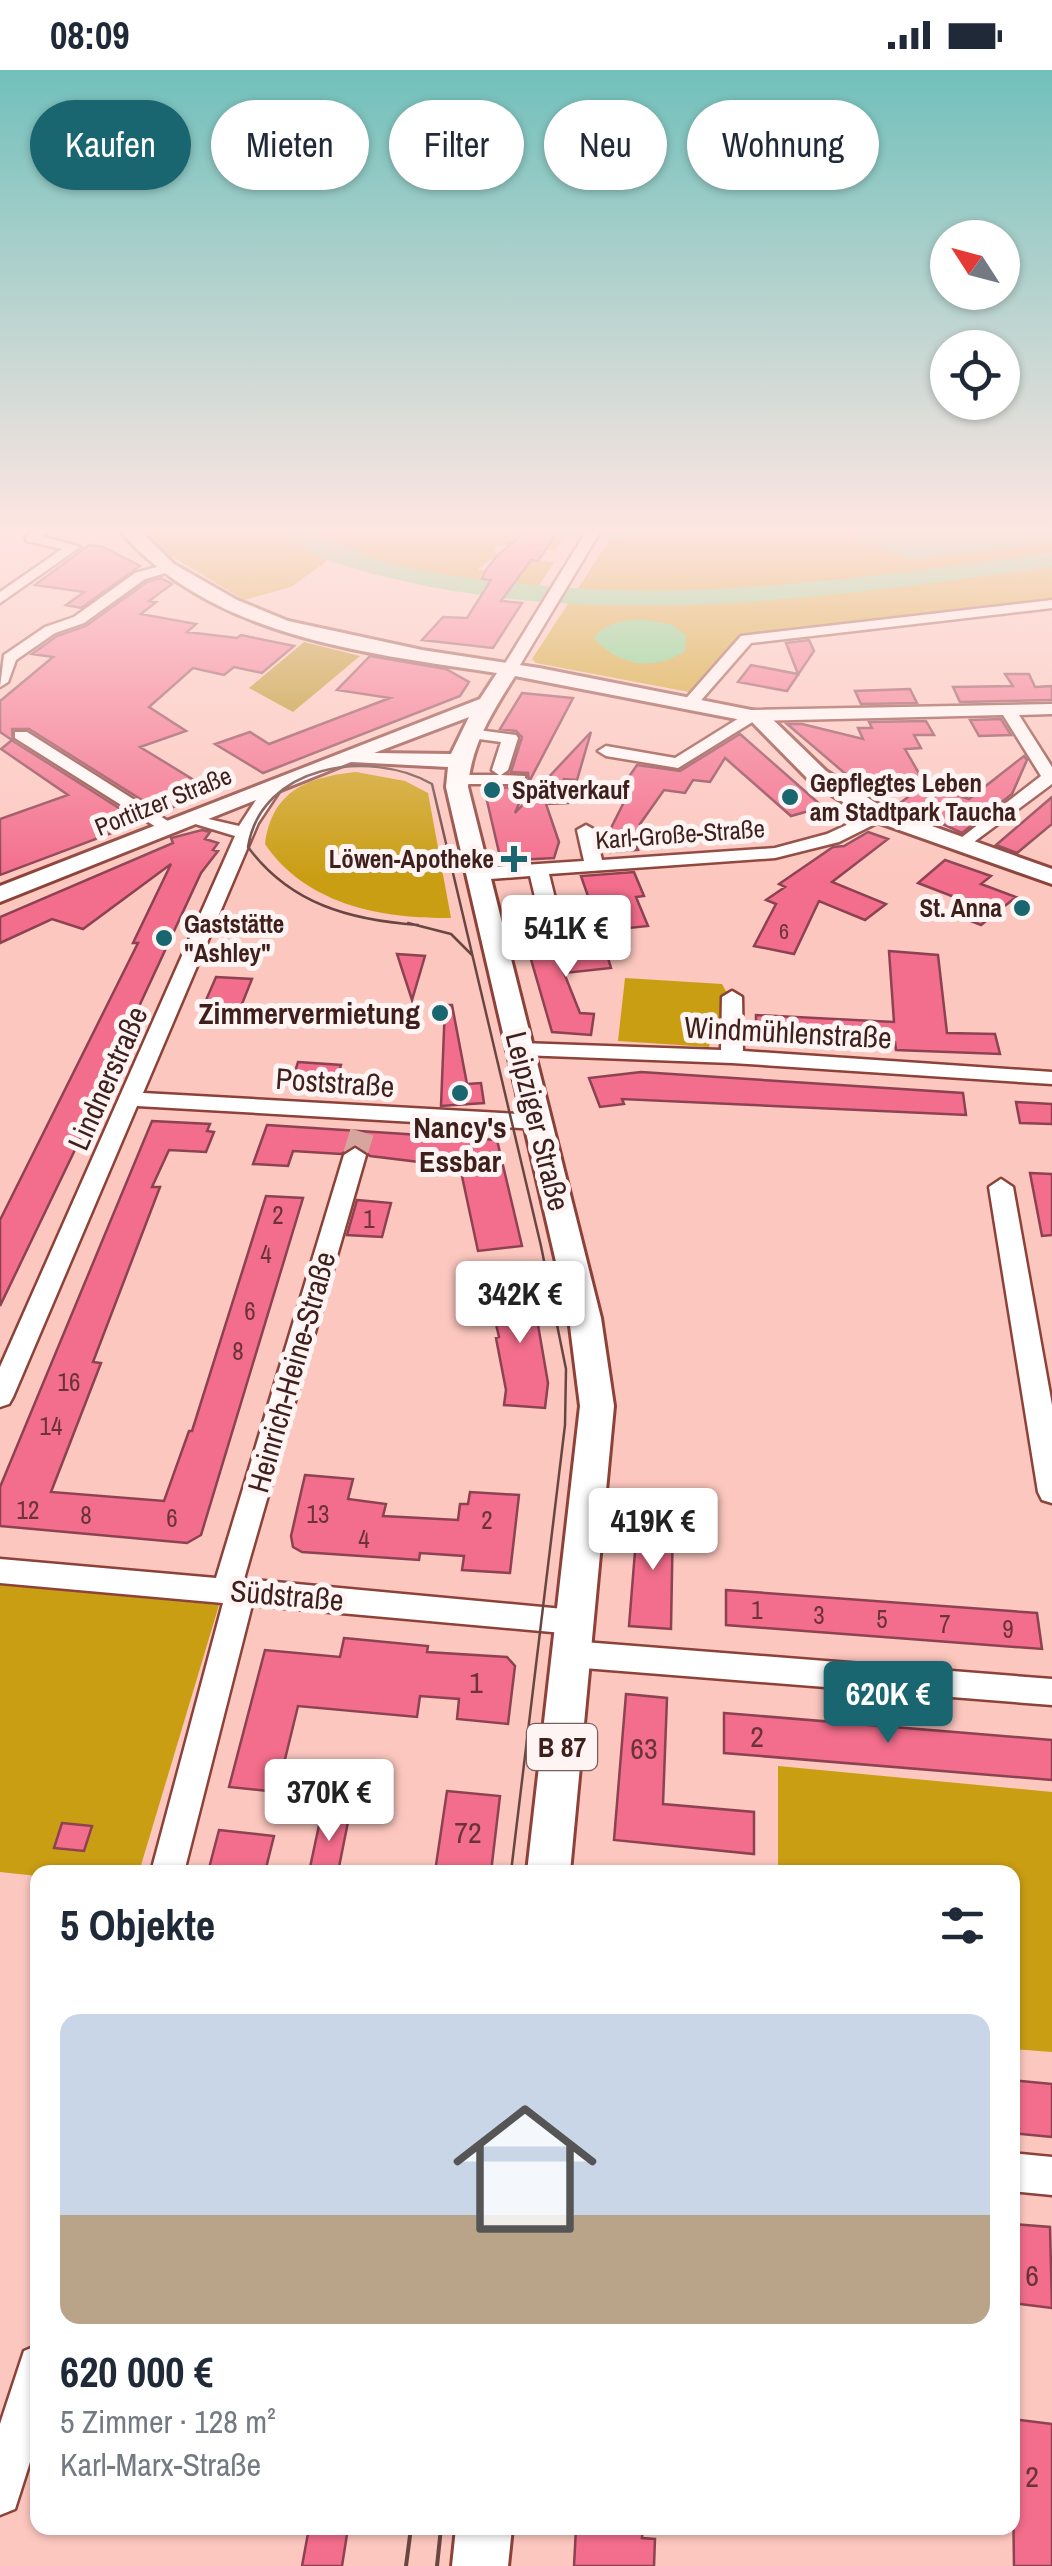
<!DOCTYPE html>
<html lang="de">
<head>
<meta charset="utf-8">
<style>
  body { margin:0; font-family:"Archivo Narrow",sans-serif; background:#f2f2f3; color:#1f2937; height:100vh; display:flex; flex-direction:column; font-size:38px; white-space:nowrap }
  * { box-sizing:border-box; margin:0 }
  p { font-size:32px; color:#747a83 }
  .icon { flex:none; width:55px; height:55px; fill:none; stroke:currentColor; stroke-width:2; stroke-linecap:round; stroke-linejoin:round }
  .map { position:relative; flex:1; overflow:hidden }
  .side { position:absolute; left:30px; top:1795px; width:990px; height:670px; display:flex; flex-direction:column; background:#fff; border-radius:20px; box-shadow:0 2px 8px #0004 }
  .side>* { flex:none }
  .hud { position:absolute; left:30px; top:30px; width:992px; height:90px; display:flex; gap:20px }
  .needle { width:65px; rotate:306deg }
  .controls { position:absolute; left:930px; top:150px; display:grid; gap:20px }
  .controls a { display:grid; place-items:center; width:90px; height:90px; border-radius:50%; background:#fff; box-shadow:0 2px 8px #0004; font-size:50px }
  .price { position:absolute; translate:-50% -85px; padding:0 22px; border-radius:10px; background:#fff; color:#222; font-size:32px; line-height:65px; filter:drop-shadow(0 2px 5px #0008) }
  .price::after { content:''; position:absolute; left:50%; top:60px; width:30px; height:22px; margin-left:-15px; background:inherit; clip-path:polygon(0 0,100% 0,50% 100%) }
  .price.active { background:#1a6670; color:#fff }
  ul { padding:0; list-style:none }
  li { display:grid; align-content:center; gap:20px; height:530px; padding:0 30px }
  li+li { border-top:2px solid #e0e1e3 }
  li span { display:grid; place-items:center; height:310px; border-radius:20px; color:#555 }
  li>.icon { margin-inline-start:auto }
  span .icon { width:180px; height:180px; fill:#fffc; stroke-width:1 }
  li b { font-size:42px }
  h2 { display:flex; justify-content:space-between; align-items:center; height:120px; padding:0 30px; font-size:42px }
  .pill { padding:0 35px; border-radius:45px; background:#fff; box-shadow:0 2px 8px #0004; font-size:35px; line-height:90px }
  .pill.active { background:#1a6670; color:#fff }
  .status { display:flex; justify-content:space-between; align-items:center; height:70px; padding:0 50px; background:#fff; direction:ltr }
  .status svg { height:28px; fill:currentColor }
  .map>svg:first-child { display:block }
  .green { fill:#ca9e13 }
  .forest { fill:#b68f16 }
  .water { fill:#60d277 }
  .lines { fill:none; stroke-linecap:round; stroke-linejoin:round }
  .stream { stroke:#60d277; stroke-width:5 }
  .river { fill:#60d277; fill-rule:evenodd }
  .building { fill:#f36e8c; stroke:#8d4252; stroke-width:2.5 }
  .minor-tunnel { stroke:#d6a59e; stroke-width:24; stroke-dasharray:24 12; stroke-linecap:butt }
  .minor-casing { stroke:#8c4239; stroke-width:5 }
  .major-casing { stroke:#8c4239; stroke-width:6 }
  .minor { fill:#fff; fill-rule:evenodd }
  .major { fill:#fff; fill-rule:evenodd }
  .tram-far1 { stroke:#6a4641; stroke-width:2.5 }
  .tram { stroke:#6a4641; stroke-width:4 }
  .poi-dot { fill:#1a6670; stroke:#fef4f3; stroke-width:4 }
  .labels { text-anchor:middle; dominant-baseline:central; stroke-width:10; stroke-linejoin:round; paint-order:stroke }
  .far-number-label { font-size:22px; fill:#6c3337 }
  .far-poi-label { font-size:25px; font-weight:bold; fill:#3f1f1b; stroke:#fef4f3; text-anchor:start }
  .far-street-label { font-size:25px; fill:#3f1f1b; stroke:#fef4f3 }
  .number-label { font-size:25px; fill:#6c3337 }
  .shield { fill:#fef4f3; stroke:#785f5c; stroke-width:2.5 }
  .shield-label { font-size:28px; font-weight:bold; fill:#3f1f1b }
  .poi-label { font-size:30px; font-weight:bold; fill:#3f1f1b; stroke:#fef4f3; text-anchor:end }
  .street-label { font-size:30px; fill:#3f1f1b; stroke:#fef4f3 }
  .near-number-label { font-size:30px; fill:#6c3337 }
</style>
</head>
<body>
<div class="status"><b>08:09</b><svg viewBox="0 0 49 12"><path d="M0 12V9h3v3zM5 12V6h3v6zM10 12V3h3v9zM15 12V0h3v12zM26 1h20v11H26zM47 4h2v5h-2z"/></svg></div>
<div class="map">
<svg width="1052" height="2496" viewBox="0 0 1052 2496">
  <rect width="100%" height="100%" fill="#fcc7bf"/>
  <path class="green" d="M281,457H483L567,464L555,481L497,475L494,481L509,483L497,485L478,499L487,502L483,509L515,513L531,490L554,492L531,528L522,529L418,513L331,488L291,517L244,530L148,472L142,464L144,458Z
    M618,457H1052V530L739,566L689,622L536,593L532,589Z
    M356,702L405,711L428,723L451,848C383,849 306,835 265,774C272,721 307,707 356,702Z
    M625,908L722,914L727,923L726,969L711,968L709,977L618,971Z
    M0,1514L219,1535L139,1802H38L37,1806L0,1802Z
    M778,1696L1052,1722V1982L1013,1979L1012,1802H778Z"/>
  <path class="forest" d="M304,572L360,586L293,642L249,618Z"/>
  <path class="water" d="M857,457H1052V473L912,489L861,472L854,461Z
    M638,549L670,554L686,565L685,581C653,602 619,596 594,568C604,553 621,552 638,549Z"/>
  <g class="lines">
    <path class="stream" d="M474,457L531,462
      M550,464L615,467L680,457"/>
    <path class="river" d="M276,457C316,456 351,482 389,493C433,505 479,509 524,514C700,533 878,506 1052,483V497C830,527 599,562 378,505C346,497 298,484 276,457Z"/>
  </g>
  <path class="building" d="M530,457H561L538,491L531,490L501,531L522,533L493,578L422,570L443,547L467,548L491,510L482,509L485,501L496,487Z
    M89,475L103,477L140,496L81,538L66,535L84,522L35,515Z
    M161,508L172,514L149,531L156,532L141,544L196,554L187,562L237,568L241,565L294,576L262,603L234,597L224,605L193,598L149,637L186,661L140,677L212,721L161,742L29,659H12L13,671L141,752L0,805V749L68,725L1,679L12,670L0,662V631L53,587L32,584L57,566L86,556L147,512Z
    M809,570L814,581L787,621L738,612L751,595L798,604L786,573Z
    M370,586L446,599L469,612L460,626L263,703L215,674L250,662L269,674L390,628L337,620Z
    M1005,604H1029L1035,617L1052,616V630L960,632L953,617L1013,616Z
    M910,619L917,633L861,634L855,621Z
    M522,623L573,628L529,712L528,703L511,702L522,667L516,661L500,659Z
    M1001,649L1011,665L979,666L970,650Z
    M926,651L934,665H914L921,678L905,679L933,728L943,720L969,729L1024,686L1027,690L1012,724L962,763L899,734L925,714L878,725L848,706L787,654H802L863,669L858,658H872L869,652Z
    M591,662L577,710L564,709L568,733L546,734L559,772L554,788L501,791L484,718L526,717L515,743Z
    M740,664L823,737L791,746L725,688L710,712L693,710L685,723L664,720L640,754L644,755L634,771L638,780L610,782L606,768L625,730L612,731L637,695L680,701Z
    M1052,727V754L1017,783L996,775Z
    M202,760L210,762L205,769L218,773L213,780L218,781L201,803L116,986H120L0,1236V1150L138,873H133L171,794L83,859L52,849L0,873V847L173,773L171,768Z
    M868,762L888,769L832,812L886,834L865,850L819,831L794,884L754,876L776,834L766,830L785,817L779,814L833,777L844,776Z
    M945,790L991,806L981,814L1016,827L981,855L956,845L970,833L918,813Z
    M634,802L644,826L636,827L648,856L600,861L581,806Z
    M602,868L611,898L564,903L580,943L594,944L591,965L552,962L526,872L556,874Z
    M889,881L938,885L947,963L995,964L1000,984L896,980L895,972L756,964V945L894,952Z
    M397,884L425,886L412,930Z
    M216,907L252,909L240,939L203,937Z
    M445,935H452L467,1014L481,1013L484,1033L441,1036Z
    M298,992L341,995L334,1017L291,1014Z
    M641,1002L963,1023L966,1045L622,1029L624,1034L600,1037L589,1008Z
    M1016,1032L1052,1034V1054L1020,1053Z
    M152,1051L210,1054L207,1061L214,1062L206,1082L169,1080L152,1117H160L93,1292L101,1293L51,1422L164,1431L189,1361H192L266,1126L303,1128L201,1465L187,1473L0,1456V1417Z
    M267,1055L497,1070L522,1176L478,1181L460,1097L370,1086L357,1075L341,1084L293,1081L288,1096L253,1094Z
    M1030,1103L1052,1104V1165L1042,1166Z
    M357,1130L391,1133L382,1167L347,1165Z
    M531,1214L548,1313L545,1338L504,1335L506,1320L496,1268L499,1267L488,1220Z
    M305,1405L353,1409L348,1429L386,1434L383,1446L458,1450L460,1434H468L470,1422L519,1425L510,1503L462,1500L464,1486L420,1483L419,1490L302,1482L293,1477L291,1466Z
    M638,1444L673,1447L671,1559L629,1556Z
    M726,1520L1037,1543L1042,1579L726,1555Z
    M344,1568L428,1576L427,1582L507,1587L515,1596L508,1654L457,1649L459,1629L420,1626L417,1647L298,1636L277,1722L229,1717L265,1580L340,1587Z
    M626,1624L667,1628L663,1734L754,1742V1784L614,1770Z
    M724,1643L1052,1670V1710L724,1683Z
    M447,1721L500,1726L491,1802H435Z
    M321,1746L349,1747L338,1802H309Z
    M62,1753L92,1756L84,1781L54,1778Z
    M219,1760L274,1766L265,1802H208Z
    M1012,2010L1052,2014V2067L1012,2063Z
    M1012,2154L1050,2157L1052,2238L1012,2233Z
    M1012,2349L1052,2354V2496H1014Z
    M309,2458H348L342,2496H302Z
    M576,2458H643L642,2468L655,2469L654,2496H574Z"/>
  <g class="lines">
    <path class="minor-tunnel" d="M355,1085L362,1062"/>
    <defs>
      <path id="minor" d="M37,457H51L42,466L80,477L0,533V522L62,479L27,471L25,468Z
        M589,457H603L517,600L504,603L501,600Z
        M168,494L173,495V501L145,509L84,553L55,563L16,590L8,612L0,617L4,585L45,557L74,547L135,503Z
        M1052,530V538L751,573L696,636L682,633L741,566Z
        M1052,634V644L1019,645L1052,697V714L963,780L957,779V771L1041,706L1003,645L754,651L678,698L606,686L598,681L606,676L675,688L752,640Z
        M470,659L516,665L518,668L508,700L501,705L525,706V714H451L449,710L457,705H499L492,700L501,672L464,667V661Z
        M15,662H27L179,758L170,763L164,762L15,668Z
        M273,712L282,717L258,753L143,1023L537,1045L548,1052L537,1059L137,1036L13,1327L9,1334L0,1337V1297L235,766L182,750L191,745L239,756L267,713Z
        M879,740L888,745L885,749L839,772L775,788L549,804L564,865L554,871L544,865L530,806L477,810L468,804L477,798L584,791L577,760L586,755L595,760L602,790L775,778L827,764Z
        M732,921L742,927L743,981L1052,1002V1014L732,993L521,985L511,979L521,973L721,980L722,927Z
        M355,1078L366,1085L244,1509L574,1540L584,1543L589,1552L584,1561L574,1564L252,1535L184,1802H151L223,1533L0,1513V1489L216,1508L344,1085Z
        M1001,1109L1013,1117L1052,1335V1433L1042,1430L1038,1422L989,1117Z
        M571,1571L1052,1609V1635L571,1597L560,1593L556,1584L560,1575Z
        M1012,2083L1052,2087V2125L1012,2121Z
        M38,2275V2367L15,2439L0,2445V2354L24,2281Z"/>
      <path id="major" d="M117,457H136L174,494L237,530L288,551L422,580L539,598L766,643L826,701L887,740L1052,799V814L871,750L810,711L752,652L515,606C493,641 471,674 468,717L601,1248L614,1336L570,1802H527L580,1336L569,1248L446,717L448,697L351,692L0,832V816L480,629L497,603C365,583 207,567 117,457ZM469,647L451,684L374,683Z
        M456,2458H512L508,2496H452Z"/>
    </defs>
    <use href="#minor" class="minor-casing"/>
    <use href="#major" class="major-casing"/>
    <use href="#minor" class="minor"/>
    <use href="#major" class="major"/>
    <path class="tram-far1" d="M408,853L451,864L472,885
      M418,855C350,850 290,834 248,777C261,695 369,678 432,714L541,1176L566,1299L565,1355L511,1802"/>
    <path class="tram" d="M406,2496L411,2458
      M437,2496L441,2458"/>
  </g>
  <linearGradient id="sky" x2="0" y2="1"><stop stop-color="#71c0bb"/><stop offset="0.57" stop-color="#fee6e2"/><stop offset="1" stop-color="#fee6e2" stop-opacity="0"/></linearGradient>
  <rect width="1052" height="806" fill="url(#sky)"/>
  <g class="poi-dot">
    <circle cx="492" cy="720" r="10"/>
    <circle cx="790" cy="727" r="10"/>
    <path d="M509 774h10v10h10v10h-10v10h-10v-10h-10v-10h10z"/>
    <circle cx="1022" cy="838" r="10"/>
    <circle cx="164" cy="868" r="10"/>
    <circle cx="440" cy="943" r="10"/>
    <circle cx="460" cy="1023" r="10"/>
  </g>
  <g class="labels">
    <g class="far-number-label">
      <text x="784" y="861">6</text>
    </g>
    <g class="far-poi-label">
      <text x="810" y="713">Gepflegtes Leben<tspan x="810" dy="29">am Stadtpark Taucha</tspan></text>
      <text x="512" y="720">Spätverkauf</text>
      <text x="494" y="789" text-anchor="end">Löwen-Apotheke</text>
      <text x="1002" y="838" text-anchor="end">St. Anna</text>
      <text x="184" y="854">Gaststätte<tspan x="184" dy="29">"Ashley"</tspan></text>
    </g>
    <g class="far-street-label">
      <text transform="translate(163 731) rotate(-22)">Portitzer Straße</text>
      <text transform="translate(680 764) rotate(-4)">Karl-Große-Straße</text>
    </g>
    <g class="number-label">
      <text x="278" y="1145">2</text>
      <text x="369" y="1149">1</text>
      <text x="266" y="1184">4</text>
      <text x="250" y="1241">6</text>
      <text x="238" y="1281">8</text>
      <text x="69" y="1312">16</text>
      <text x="51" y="1356">14</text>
      <text x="28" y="1440">12</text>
      <text x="318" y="1444">13</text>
      <text x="86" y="1445">8</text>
      <text x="172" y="1448">6</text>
      <text x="487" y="1450">2</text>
      <text x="364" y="1469">4</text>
      <text x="757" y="1540">1</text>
      <text x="819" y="1545">3</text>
      <text x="882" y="1549">5</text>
      <text x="945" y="1554">7</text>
      <text x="1008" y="1559">9</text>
    </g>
    <rect class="shield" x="527" y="1654" width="70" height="46" rx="8"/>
    <g class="shield-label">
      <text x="562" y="1677">B 87</text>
    </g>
    <g class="poi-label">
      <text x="420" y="943">Zimmervermietung</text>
      <text x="460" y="1057" text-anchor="middle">Nancy's<tspan x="460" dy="34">Essbar</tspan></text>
    </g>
    <g class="street-label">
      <text transform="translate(788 962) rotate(3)">Windmühlenstraße</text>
      <text transform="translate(107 1008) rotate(-66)">Lindnerstraße</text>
      <text transform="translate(335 1012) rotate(4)">Poststraße</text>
      <text transform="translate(538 1051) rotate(76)">Leipziger Straße</text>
      <text transform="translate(291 1302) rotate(-74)">Heinrich-Heine-Straße</text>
      <text transform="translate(287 1525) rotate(5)">Südstraße</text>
    </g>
    <g class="near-number-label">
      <text x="476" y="1612">1</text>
      <text x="757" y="1666">2</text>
      <text x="644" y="1678">63</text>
      <text x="468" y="1762">72</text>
      <text x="1032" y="2205">6</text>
      <text x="1032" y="2406">2</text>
    </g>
  </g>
</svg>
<div class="controls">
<a><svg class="needle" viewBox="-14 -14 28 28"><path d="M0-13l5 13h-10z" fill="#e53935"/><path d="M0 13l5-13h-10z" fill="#747a83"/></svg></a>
<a><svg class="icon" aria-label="locate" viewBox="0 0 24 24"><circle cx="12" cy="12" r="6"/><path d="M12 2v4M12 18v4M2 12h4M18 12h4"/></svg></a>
</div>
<b class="price" style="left:566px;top:910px">541K €</b>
<b class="price" style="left:520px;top:1276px">342K €</b>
<b class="price" style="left:653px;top:1503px">419K €</b>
<b class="price active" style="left:888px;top:1676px">620K €</b>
<b class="price" style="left:329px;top:1774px">370K €</b>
<div class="hud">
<a class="pill active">Kaufen</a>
<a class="pill">Mieten</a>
<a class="pill">Filter</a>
<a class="pill">Neu</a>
<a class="pill">Wohnung</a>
</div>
<section class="side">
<h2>5 Objekte<svg class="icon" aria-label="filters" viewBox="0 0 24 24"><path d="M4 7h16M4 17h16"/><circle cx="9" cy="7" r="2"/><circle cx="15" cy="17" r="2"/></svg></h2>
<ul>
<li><span style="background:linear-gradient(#c9d6e8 65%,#b9a48a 0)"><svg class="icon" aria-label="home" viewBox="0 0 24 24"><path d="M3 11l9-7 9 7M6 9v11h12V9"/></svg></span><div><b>620 000 €</b><p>5 Zimmer · 128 m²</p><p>Karl-Marx-Straße</p></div></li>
</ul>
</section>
</div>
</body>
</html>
